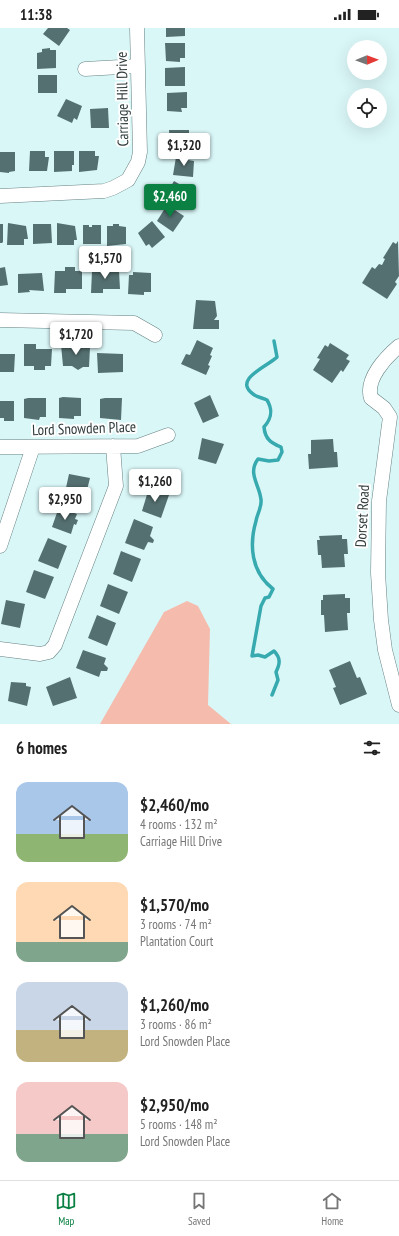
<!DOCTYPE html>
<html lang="en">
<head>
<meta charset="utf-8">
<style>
  body { margin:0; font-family:"PT Sans Narrow",sans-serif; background:#f2f2f2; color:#222; height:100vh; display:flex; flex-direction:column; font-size:15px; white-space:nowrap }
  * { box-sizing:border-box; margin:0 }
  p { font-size:13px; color:#767676 }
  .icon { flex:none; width:22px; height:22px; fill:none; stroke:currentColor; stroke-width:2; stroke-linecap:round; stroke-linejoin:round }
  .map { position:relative; height:696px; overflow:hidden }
  .panel { display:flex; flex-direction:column; background:#fff; flex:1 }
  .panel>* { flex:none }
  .needle { width:26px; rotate:89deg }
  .buttons { position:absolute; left:347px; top:12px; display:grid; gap:8px }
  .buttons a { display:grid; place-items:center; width:40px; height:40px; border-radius:50%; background:#fff; box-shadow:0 4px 16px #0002; font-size:20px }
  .price { position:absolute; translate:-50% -34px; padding:0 9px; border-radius:4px; background:#fff; color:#222; font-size:13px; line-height:26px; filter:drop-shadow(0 1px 2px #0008) }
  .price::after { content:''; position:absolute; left:50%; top:24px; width:12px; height:9px; margin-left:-6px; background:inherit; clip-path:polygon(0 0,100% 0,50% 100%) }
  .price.current { background:#0b8043; color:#fff }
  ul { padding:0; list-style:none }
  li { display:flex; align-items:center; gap:12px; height:100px; padding:0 16px }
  li span { display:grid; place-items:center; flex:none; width:112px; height:80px; border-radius:12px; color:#555 }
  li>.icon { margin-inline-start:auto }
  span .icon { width:48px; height:48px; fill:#fffc; stroke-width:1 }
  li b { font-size:17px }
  h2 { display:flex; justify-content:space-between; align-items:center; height:48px; padding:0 16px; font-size:17px }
  .status { display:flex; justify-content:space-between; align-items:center; height:28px; padding:0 20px; background:#fff; direction:ltr }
  .status svg { height:11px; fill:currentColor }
  .tab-bar { display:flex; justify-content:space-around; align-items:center; height:56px; border-top:1px solid #e0e0e0; background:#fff; font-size:11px; color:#767676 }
  .tab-bar a { display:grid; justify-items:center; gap:2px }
  .tab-bar .current { color:#0b8043 }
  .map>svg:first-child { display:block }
  .green { fill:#f5bcad }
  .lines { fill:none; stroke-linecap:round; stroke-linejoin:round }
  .stream { stroke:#37aaaf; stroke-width:3.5 }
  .building { fill:#557071 }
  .minor-casing { stroke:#668182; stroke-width:15 }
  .minor { stroke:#fff; stroke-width:14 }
  .labels { text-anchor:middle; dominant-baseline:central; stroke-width:4; stroke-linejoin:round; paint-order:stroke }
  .street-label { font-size:15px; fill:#303b3c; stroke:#fefefe }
</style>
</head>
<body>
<div class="status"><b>11:38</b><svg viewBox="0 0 49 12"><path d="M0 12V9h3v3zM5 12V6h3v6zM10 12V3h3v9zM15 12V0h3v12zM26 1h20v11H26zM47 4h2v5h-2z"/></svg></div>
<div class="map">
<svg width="399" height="696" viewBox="0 0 399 696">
  <rect width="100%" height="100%" fill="#daf7f8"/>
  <path class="green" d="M187,573L198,578L210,601L208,677L231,696H100L164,584Z"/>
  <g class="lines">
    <path class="stream" d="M272,667L278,652L276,644C280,636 281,630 274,623L265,629L258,627L252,628L261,578L265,570L269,569L273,561C251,544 249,517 256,493C257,486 262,479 261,472C260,457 247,446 258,431L269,433L278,432L282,424L281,419C271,415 265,411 264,399C272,390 273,382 267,372C263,370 256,369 253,366C232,351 270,337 277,329L274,313"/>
  </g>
  <path class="building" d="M48,0H67L70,2L59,18L43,6Z
    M166,0H185V8L166,9Z
    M165,15H185V30H180V34L166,33Z
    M50,20V22H56V40L37,41V25L42,24V21Z
    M185,39V58H165V40Z
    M38,47H57V65H38Z
    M187,64V80H181L182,84L167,83V65Z
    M66,71L82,78L77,92L74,90L72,95L57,88Z
    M108,80L109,100H91L90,81Z
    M169,102H189V120L170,121Z
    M30,123H45V129H49L47,143H29Z
    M54,123H74V137H72V143L54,144Z
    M79,123H95V128H99L97,142L79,144Z
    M0,124H15V143L9,144V145L0,144Z
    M181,128H189L188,132L194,133L193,149L173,147L176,129L181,130Z
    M174,153L191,163L181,179L165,169Z
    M167,177L184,188L173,204L157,193Z
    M152,193L165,209L152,220L149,216L146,218L138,205Z
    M8,195L26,198L28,211H24V217H7Z
    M57,195L75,198L77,212H74V217H57Z
    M0,196H3V214L2,215H0Z
    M33,196H51L52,215L33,216Z
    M113,196H119V198L126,199V216L107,218V198H113Z
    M83,197H89V199H92V197H101V216H83Z
    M398,213L399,248L395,254L397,256L387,271L362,255L372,239L375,241L379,236L382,237L385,231L383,230L393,214L396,216Z
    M5,239L8,257L0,258V240Z
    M65,239H75V243H82V261H66V265H54L55,243H65Z
    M102,240H112V243H119L120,261H103V265H91L92,243H102Z
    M133,244L151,245V264H144V267L128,266L129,247H133Z
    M42,245L44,263L29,262L30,264L18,265V246Z
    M196,272L215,273L217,288L214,292H219V301H193Z
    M197,312L213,320L210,327L212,328L208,337L210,338L206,347L181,336L186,326L190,327Z
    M330,315L349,327L346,331L350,333L343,344L341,342L332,355L313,342L320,331L317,330L325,317L328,319Z
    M24,316H36V321H52L51,338H45V342H34V338H24Z
    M61,317L90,319L89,339H83L78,342L72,338H63Z
    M97,325L123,326V344L98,345Z
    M0,326H15L14,344H0Z
    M210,367L219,388L203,395L194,375Z
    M63,369L81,370V388H74V391L59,390V370Z
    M28,370H46V389H40L39,392L24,390V371Z
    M105,370H122L121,392L100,390V371Z
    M0,373H14V393H4V390H0Z
    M202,410L224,416L216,436L198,431Z
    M333,411L334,424H337L338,439L309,441L308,426H311V412Z
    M69,446L90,450L84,474L64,469Z
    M149,460L169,467L161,490L142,483Z
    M59,479L77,486L75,491L78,492L76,497L74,496L71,506L52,499Z
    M134,491L153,499L150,508L154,512L153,515L148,514L144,522L125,515Z
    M342,507V511H347L348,526H344L345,539L322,540L321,527H318L317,512H320L319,508Z
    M48,510L67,518L58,541L38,533Z
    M121,523L141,531L132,554L113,546Z
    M34,542L54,549L45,571L26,564Z
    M108,556L128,564L119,586L100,578Z
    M345,566V570H350V585H347L348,602L325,604L324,587H321V572H323V567Z
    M6,572L25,576L20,600L1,596Z
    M97,587L116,595L107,618L88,610Z
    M83,622L106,630L104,636L108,640L107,643H101L99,649L76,640Z
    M350,633L357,650L360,649L367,666L340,677L333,660L336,659L329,642Z
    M70,649L77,670L53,678L46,659Z
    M11,654L26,655V658L31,659L27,678L8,673Z"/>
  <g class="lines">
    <defs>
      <path id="minor" d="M85,41L138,38
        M0,168L104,163L113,160L128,152L138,134L140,124L137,0
        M0,292L134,295L155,307
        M399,318C386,329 365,351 371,370L384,380L390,389L379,473L378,545L381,592L385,622L399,677
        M0,419L138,418L168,407
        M0,518L33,419
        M0,621L40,626L49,624L55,617L116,458L113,418"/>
    </defs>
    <use href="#minor" class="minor-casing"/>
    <use href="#minor" class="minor"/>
  </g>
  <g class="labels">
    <g class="street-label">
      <text transform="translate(122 71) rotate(-91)">Carriage Hill Drive</text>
      <text transform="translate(84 400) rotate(-2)">Lord Snowden Place</text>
      <text transform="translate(362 488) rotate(-87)">Dorset Road</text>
    </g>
  </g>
</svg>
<div class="buttons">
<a><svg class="needle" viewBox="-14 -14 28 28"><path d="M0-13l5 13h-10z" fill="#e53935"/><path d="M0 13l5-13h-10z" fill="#767676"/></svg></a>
<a><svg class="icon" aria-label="locate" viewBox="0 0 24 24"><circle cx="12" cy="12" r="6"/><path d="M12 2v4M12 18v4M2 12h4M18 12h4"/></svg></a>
</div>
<b class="price" style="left:184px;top:139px">$1,320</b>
<b class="price current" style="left:170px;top:190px">$2,460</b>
<b class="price" style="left:105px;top:252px">$1,570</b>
<b class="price" style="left:76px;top:328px">$1,720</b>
<b class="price" style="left:155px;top:475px">$1,260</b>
<b class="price" style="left:65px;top:493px">$2,950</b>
</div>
<section class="panel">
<h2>6 homes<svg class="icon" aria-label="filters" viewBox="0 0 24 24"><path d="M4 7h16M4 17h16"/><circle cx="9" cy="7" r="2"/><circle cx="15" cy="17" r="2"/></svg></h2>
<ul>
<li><span style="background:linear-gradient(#a9c7e8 65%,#8fb573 0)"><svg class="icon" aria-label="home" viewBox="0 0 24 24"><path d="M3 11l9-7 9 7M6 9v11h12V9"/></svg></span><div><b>$2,460/mo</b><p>4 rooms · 132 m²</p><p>Carriage Hill Drive</p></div></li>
<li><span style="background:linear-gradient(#ffd9b3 75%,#7fa58c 0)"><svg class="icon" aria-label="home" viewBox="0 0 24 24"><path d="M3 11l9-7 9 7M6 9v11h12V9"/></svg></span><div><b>$1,570/mo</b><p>3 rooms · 74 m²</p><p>Plantation Court</p></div></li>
<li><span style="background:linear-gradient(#c9d6e8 60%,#c2b280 0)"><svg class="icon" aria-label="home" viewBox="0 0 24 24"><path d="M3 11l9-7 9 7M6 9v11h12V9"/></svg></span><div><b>$1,260/mo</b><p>3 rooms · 86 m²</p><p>Lord Snowden Place</p></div></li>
<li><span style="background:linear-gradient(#f6c9c9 65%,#7fa58c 0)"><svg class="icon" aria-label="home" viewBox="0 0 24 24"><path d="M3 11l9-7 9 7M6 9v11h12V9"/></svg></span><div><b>$2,950/mo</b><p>5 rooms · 148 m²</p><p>Lord Snowden Place</p></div></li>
</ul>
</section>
<nav class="tab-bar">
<a class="current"><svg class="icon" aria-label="map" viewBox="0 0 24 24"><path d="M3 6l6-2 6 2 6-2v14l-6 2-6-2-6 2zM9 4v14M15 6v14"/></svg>Map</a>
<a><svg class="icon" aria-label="saved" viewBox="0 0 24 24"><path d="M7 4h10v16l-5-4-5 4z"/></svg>Saved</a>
<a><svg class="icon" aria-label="home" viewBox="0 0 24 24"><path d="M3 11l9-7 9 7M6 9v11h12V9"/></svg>Home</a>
</nav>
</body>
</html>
